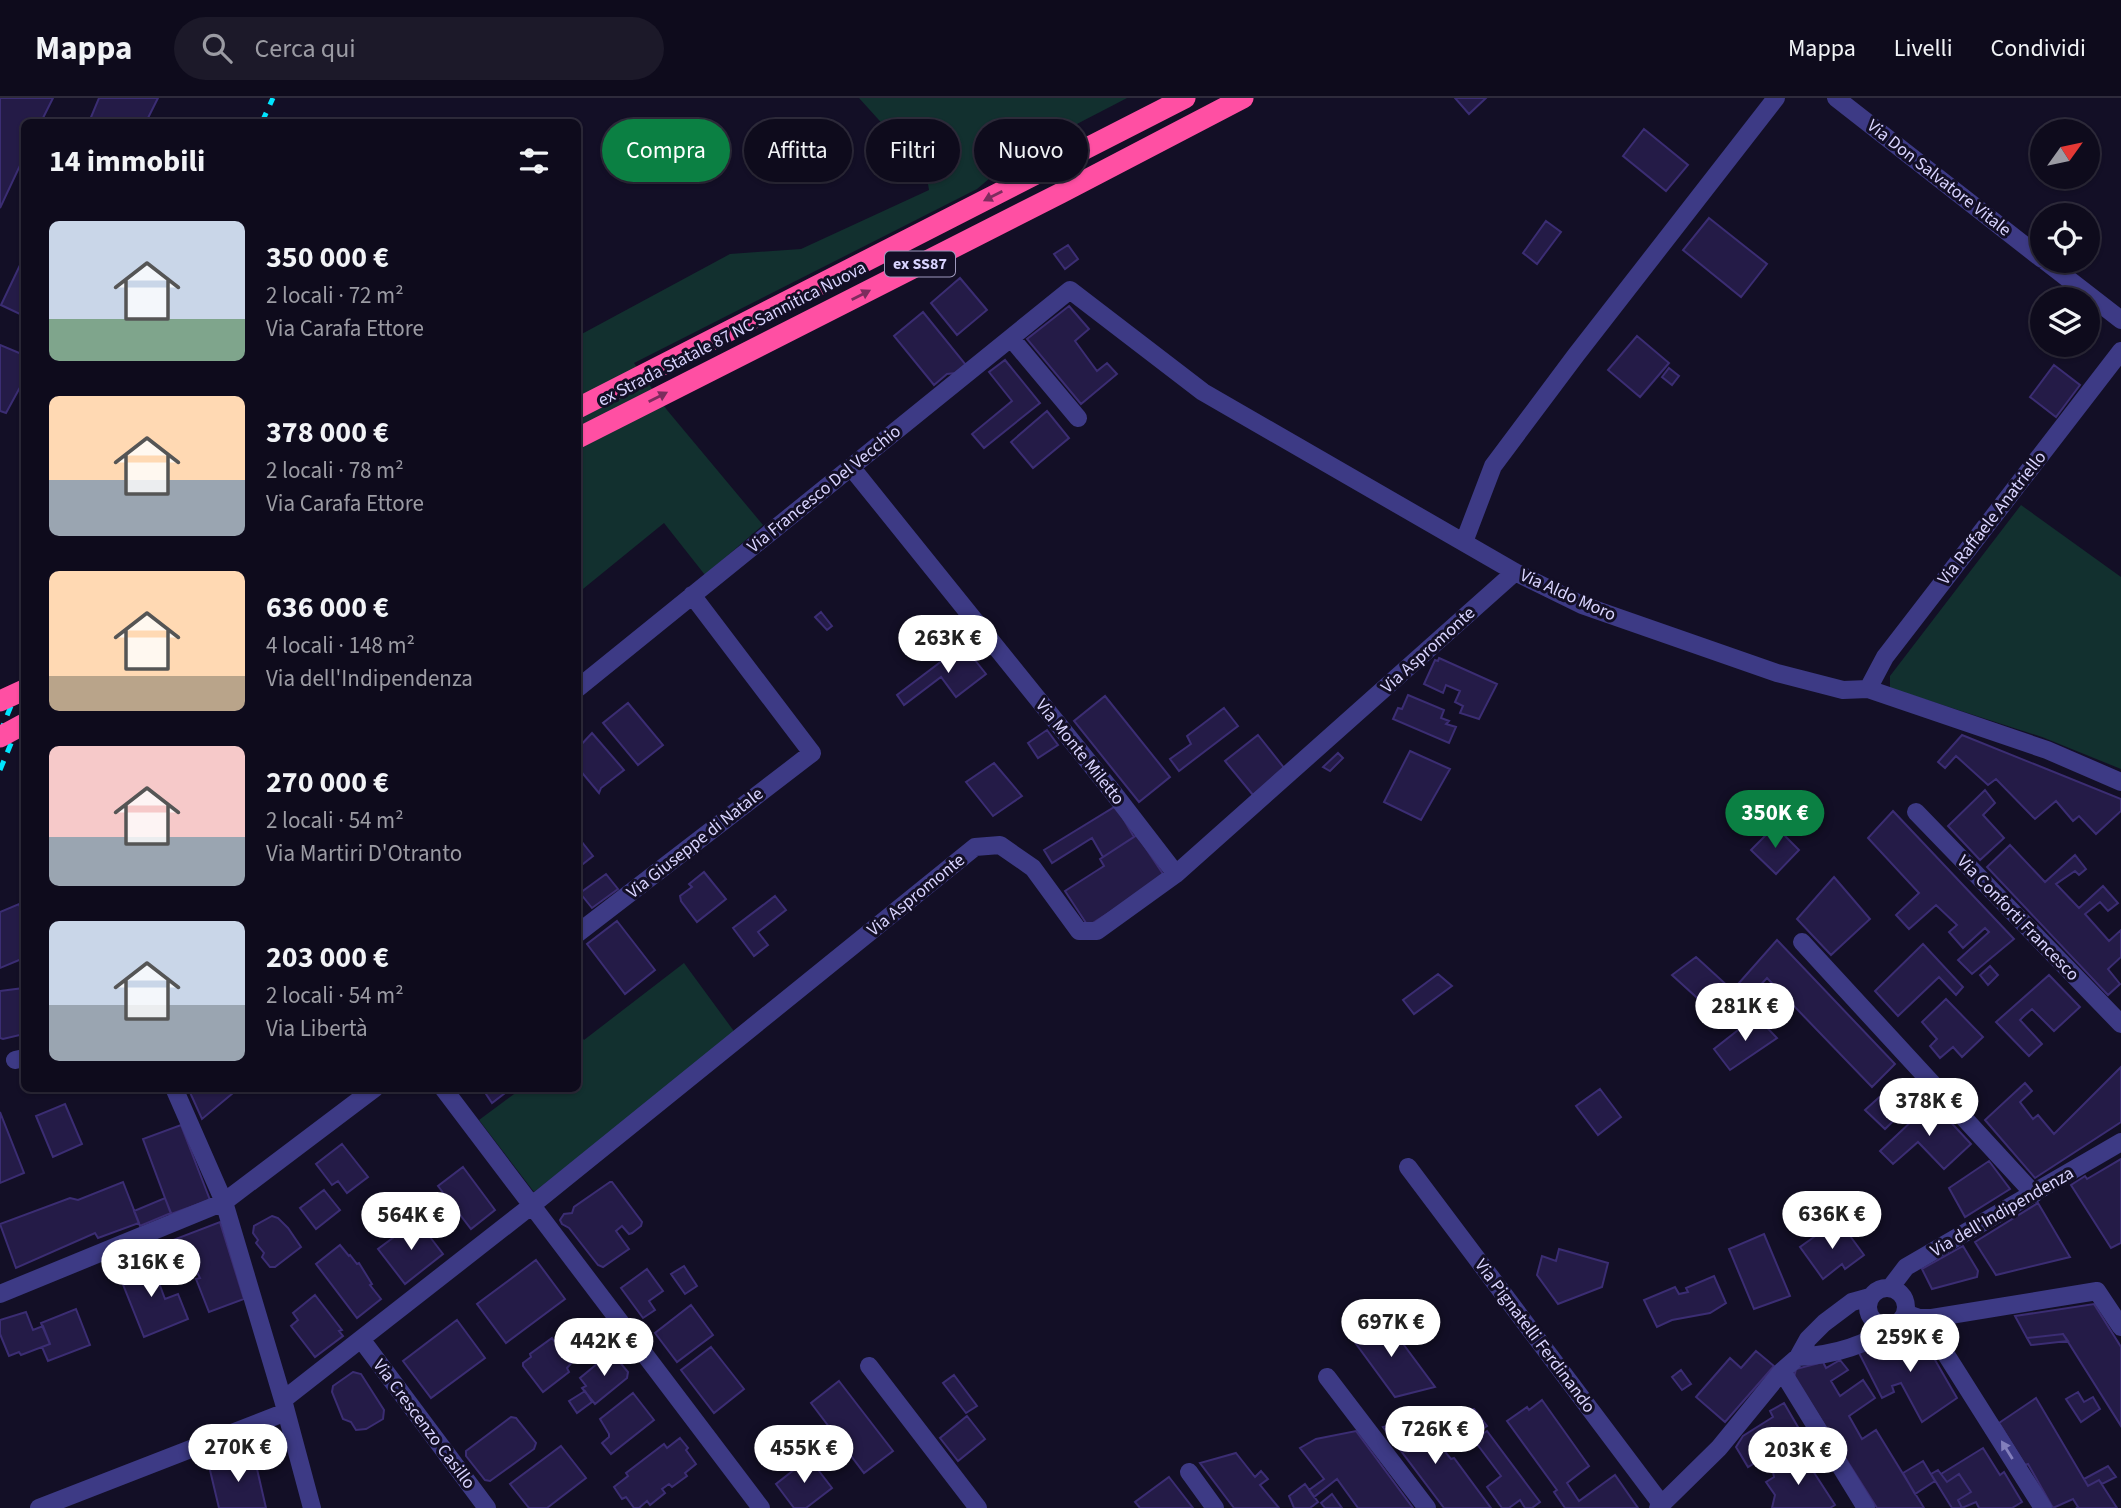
<!DOCTYPE html>
<html lang="it">
<head>
<meta charset="utf-8">
<style>
  body { margin:0; font-family:"Source Sans 3",sans-serif; background:#1c1929; color:#f1f3f6; height:100vh; display:flex; flex-direction:column; font-size:26px; white-space:nowrap }
  * { box-sizing:border-box; margin:0 }
  p { font-size:23px; color:#9b9ba3 }
  .icon { flex:none; width:38px; height:38px; fill:none; stroke:currentColor; stroke-width:2; stroke-linecap:round; stroke-linejoin:round }
  .map { position:relative; flex:1; overflow:hidden }
  .details { position:absolute; left:21px; top:21px; width:560px; height:973px; display:flex; flex-direction:column; background:#0e0b1c; border-radius:10px; box-shadow:0 2px 5px #0004,0 0 0 2px #2e2b3b }
  .details>* { flex:none }
  .guide { position:absolute; left:602px; top:21px; width:665px; height:63px; display:flex; gap:14px }
  .needle { width:46px; rotate:57deg }
  .buttons { position:absolute; left:2030px; top:21px; display:grid; gap:14px }
  .buttons a { display:grid; place-items:center; width:70px; height:70px; border-radius:50%; background:#0e0b1c; box-shadow:0 2px 5px #0004,0 0 0 2px #2e2b3b; font-size:35px }
  .price { position:absolute; translate:-50% -60px; padding:0 16px; border-radius:24px; background:#fff; color:#222; font-size:23px; line-height:46px; filter:drop-shadow(0 2px 4px #0008) }
  .price::after { content:''; position:absolute; left:50%; top:42px; width:21px; height:16px; margin-left:-10px; background:inherit; clip-path:polygon(0 0,100% 0,50% 100%) }
  .price.selected { background:#0b8043; color:#fff }
  ul { padding:0; list-style:none }
  li { display:flex; align-items:center; gap:21px; height:175px; padding:0 28px }
  li span { display:grid; place-items:center; flex:none; width:196px; height:140px; border-radius:10px; color:#555 }
  li>.icon { margin-inline-start:auto }
  span .icon { width:84px; height:84px; fill:#fffc; stroke-width:1 }
  li b { font-size:30px }
  h2 { display:flex; justify-content:space-between; align-items:center; height:84px; padding:0 28px; font-size:30px }
  .chip { padding:0 24px; border-radius:32px; background:#0e0b1c; box-shadow:0 2px 5px #0004,0 0 0 2px #2e2b3b; font-size:24px; line-height:63px }
  .chip.selected { background:#0b8043; color:#fff }
  header { display:flex; align-items:center; gap:42px; box-sizing:border-box; height:98px; padding:0 35px; background:#0e0b1c; border-bottom:2px solid #2e2b3b }
  header strong { font-size:33px }
  nav { display:flex; gap:38px; margin-inline-start:auto; font-size:24px }
  .search { width:490px; height:63px; background:#1c1929; display:flex; align-items:center; gap:18px; box-sizing:border-box; padding:0 24px; border-radius:38px; color:#9b9ba3; font-size:26px }
  .map>svg:first-child { display:block }
  .green { fill:#12302f }
  .building { fill:#241b47; stroke:#3b2d73; stroke-width:2 }
  .lines { fill:none; stroke-linecap:round; stroke-linejoin:round }
  .street { stroke:#3d3a85; stroke-width:18 }
  .highway { stroke:#ff4fa3; stroke-width:21 }
  .rail { stroke:#00e5ff; stroke-width:5; stroke-dasharray:10 9; stroke-linecap:butt }
  .highway-bridge { stroke:#ff4fa3; stroke-width:21 }
  .oneway { fill:#7d2c5e }
  .oneway2 { fill:#837fbc }
  .labels { text-anchor:middle; dominant-baseline:central; stroke-width:6; stroke-linejoin:round; paint-order:stroke }
  .shield { fill:#130f26; stroke:#9e99be; stroke-width:2 }
  .shield-label { font-size:16px; font-weight:bold; fill:#d9d4ff }
  .street-label { font-size:18px; fill:#d9d4ff; stroke:#130f26 }
</style>
</head>
<body>
<header>
<strong>Mappa</strong>
<div class="search"><svg class="icon" aria-label="search" viewBox="0 0 24 24"><circle cx="10" cy="10" r="6"/><path d="M15 15l6 6"/></svg>Cerca qui</div>
<nav><a>Mappa</a><a>Livelli</a><a>Condividi</a></nav>
</header>
<div class="map">
<svg width="2121" height="1410" viewBox="0 0 2121 1410">
  <rect width="100%" height="100%" fill="#130f26"/>
  <path class="green" d="M859,0H1127C1076,27 1021,52 977,91L634,265L667,312L763,427L705,477L664,425L578,495V238L730,156L801,151L929,92L926,74Z
    M2021,407L2121,479V671L2042,639L1890,590V578Z
    M684,865L736,936L534,1094L479,1022L521,991L578,990V934L584,942Z"/>
  <path class="building" d="M0,0H53L41,24H24V59L0,110Z
    M99,0H158L146,24H89Z
    M1455,0H1486L1469,16Z
    M1644,31L1688,67L1666,93L1623,58Z
    M1709,120L1767,166L1741,199L1683,152Z
    M1546,123L1561,134L1537,166L1523,155Z
    M1068,147L1078,161L1065,171L1054,156Z
    M21,165L24,167V218L1,207Z
    M960,180L987,212L957,237L931,205Z
    M1069,208L1089,231L1075,243L1097,273L1107,265L1117,276L1081,306L1027,241Z
    M923,214L966,267L956,275L947,276L934,287L894,238Z
    M1637,238L1669,265L1640,299L1608,272Z
    M0,247L24,257V282L6,315L0,313Z
    M1005,262L1040,305L984,350L972,336L1012,303L989,274Z
    M2054,267L2080,287L2056,319L2030,299Z
    M1669,270L1679,278L1672,287L1662,279Z
    M1047,313L1069,340L1033,370L1011,344Z
    M821,514L832,528L827,532L815,519Z
    M963,547L986,576L956,599L941,579L904,607L897,597Z
    M1439,560L1497,586L1479,621L1460,615L1463,608L1455,604L1460,593L1446,587L1443,595L1424,586L1435,562L1438,563Z
    M1408,597L1444,612L1441,620L1449,623L1446,626L1456,629L1449,645L1393,621L1398,610L1402,611Z
    M1105,598L1170,679L1139,704L1074,623Z
    M628,605L663,647L638,667L603,625Z
    M1224,610L1238,628L1179,673L1170,661L1191,646L1187,638Z
    M1047,632L1058,647L1038,660L1028,645Z
    M592,635L624,672L601,690L599,695L578,670V650Z
    M1258,637L1285,671L1253,697L1225,663Z
    M1962,637L2121,701V713L2096,736L2079,718L2073,723L2056,703L2035,721L1996,681L1988,687L1956,658L1945,670L1938,664Z
    M1410,653L1450,671L1421,722L1384,704Z
    M1338,655L1343,660L1330,673L1323,669Z
    M994,665L1022,698L993,718L966,684Z
    M1985,692L1995,705L1983,717L2004,740L1980,762L1948,728Z
    M1116,708L1134,739L1103,759L1092,740L1052,765L1044,752Z
    M1893,713L2014,841L1972,876L1958,862L1989,834L1985,830L1963,850L1949,834L1957,827L1936,807L1909,831L1896,817L1919,795L1868,740Z
    M1775,728L1799,752L1776,776L1751,752Z
    M1137,737L1165,779L1088,828L1065,793L1104,768L1100,761Z
    M578,739L593,758L578,770Z
    M2010,747L2045,784L2075,757L2086,771L2079,777L2075,773L2056,786L2079,810L2103,788L2118,805L2108,813L2100,804L2085,816L2109,843L2121,832V859L2108,871L2120,886L2108,897L1987,769Z
    M704,774L726,801L697,824L681,803L680,798L692,789L689,786Z
    M606,776L618,791L592,810L580,795Z
    M1834,779L1870,821L1831,857L1797,821Z
    M775,798L786,812L758,834L768,847L754,858L733,830Z
    M19,806L24,821V860L0,870V814Z
    M617,823L655,872L625,896L587,846Z
    M1777,842L1895,966L1872,989L1767,880L1743,906L1731,894Z
    M1923,846L1963,889L1956,897L1939,879L1898,918L1875,893Z
    M1696,859L1731,891L1729,893L1734,898L1717,918L1672,877Z
    M1990,868L1998,877L1988,887L1980,877Z
    M1438,876L1452,888L1414,916L1403,902Z
    M2049,877L2080,909L2054,933L2032,911L2024,918L2020,922L2042,946L2029,958L1996,924Z
    M24,890V936L3,941L0,940V893Z
    M1946,901L1983,939L1962,959L1953,949L1940,960L1930,948L1937,941L1922,924Z
    M1756,918L1777,940L1730,972L1714,951Z
    M2121,969V1024L2035,1080L1985,1022L2025,985L2032,993L2020,1004L2033,1021L2038,1017L2054,1036Z
    M1902,984L1917,1000L1885,1031L1865,1012L1885,994L1887,997Z
    M188,990H239L202,1021Z
    M482,990H509V992L492,1005Z
    M1600,991L1621,1019L1598,1037L1576,1008Z
    M1932,1004L1971,1046L1944,1071L1918,1044L1893,1066L1880,1053Z
    M65,1006L82,1046L53,1059L36,1018Z
    M0,1014L24,1075L0,1085Z
    M181,1027L210,1102L171,1116L143,1041Z
    M342,1046L368,1079L347,1095L338,1083L332,1087L316,1066Z
    M2121,1061V1145L2111,1150L2071,1087L2085,1078L2087,1081Z
    M1989,1063L2010,1091L1965,1119L1949,1090Z
    M463,1069L495,1112L471,1131L438,1088Z
    M123,1084L139,1125L98,1140L95,1135L16,1170L0,1126L70,1100L78,1102Z
    M610,1084H612L642,1124L641,1128L632,1135L629,1136L622,1128L616,1133L629,1151L603,1169L598,1167L569,1130L562,1126L560,1122L564,1116L572,1115L574,1109Z
    M324,1092L340,1112L316,1131L300,1110Z
    M165,1100L171,1115L140,1128L134,1113Z
    M2038,1105L2070,1159L1996,1177L1975,1144Z
    M272,1118L278,1120L288,1130L301,1149L275,1169H270L262,1159L264,1155L256,1145L258,1142L253,1135L254,1128Z
    M417,1122L443,1156L405,1186L378,1151Z
    M220,1124L244,1201L209,1214L196,1181L200,1180L197,1174L174,1183L160,1147Z
    M1842,1127L1864,1157L1845,1171L1842,1166L1823,1181L1800,1149L1824,1132L1827,1137Z
    M1764,1136L1790,1198L1754,1211L1729,1151Z
    M340,1147L349,1158L350,1157L357,1166L359,1165L372,1186L370,1187L381,1201L357,1220L316,1166Z
    M1963,1148L1978,1173L1977,1179L1932,1191L1922,1171Z
    M1559,1151L1608,1165L1602,1189L1558,1206L1537,1177L1542,1158L1556,1163Z
    M150,1161L165,1201L178,1196L188,1221L144,1239L118,1174Z
    M536,1162L565,1201L506,1245L477,1206Z
    M684,1168L697,1188L685,1196L671,1176Z
    M647,1171L663,1193L649,1203L655,1212L643,1220L621,1190Z
    M1714,1178L1726,1205L1710,1215L1672,1222L1657,1229L1644,1202L1675,1189L1679,1196L1688,1194L1686,1190Z
    M315,1197L342,1232L339,1233L343,1238L315,1259L291,1228L298,1222L293,1215Z
    M2094,1206L2121,1249V1328L2063,1236L2027,1240L2015,1218Z
    M691,1207L713,1237L677,1264L655,1235Z
    M76,1211L90,1247L48,1263L42,1249L50,1246L41,1225Z
    M26,1214L33,1232L43,1228L50,1246L21,1257L19,1254L9,1258L0,1236V1222Z
    M1381,1216L1435,1289L1395,1299L1351,1239Z
    M457,1222L485,1260L431,1300L403,1263Z
    M1920,1236L1957,1300L1922,1324L1901,1285L1892,1288L1894,1294L1882,1300L1858,1253Z
    M2063,1236L2068,1243L2031,1247L2027,1240Z
    M552,1240L554,1243L557,1240L575,1261L567,1270L569,1274L543,1294L523,1268V1265L531,1259L530,1256Z
    M711,1249L744,1291L714,1315L681,1272Z
    M1756,1253L1774,1268L1725,1324L1696,1299L1730,1260L1741,1270Z
    M609,1256H613L628,1274L627,1280L595,1306L582,1290L586,1288L580,1280Z
    M1840,1262L1848,1272L1831,1283L1840,1298L1863,1282L1875,1300L1849,1318L1862,1341L1876,1332L1924,1410H1877L1794,1279L1796,1271L1823,1264L1826,1270Z
    M1681,1272L1691,1286L1682,1292L1672,1279Z
    M353,1274L361,1276L384,1312L383,1321L366,1331L356,1332L351,1324L343,1321L332,1294L333,1288Z
    M954,1277L977,1308L966,1315L943,1285Z
    M839,1283L893,1353L864,1375L811,1305Z
    M585,1293L592,1304L577,1315L569,1303Z
    M2078,1294L2084,1304L2093,1299L2100,1311L2081,1324L2066,1301Z
    M633,1295L654,1322L611,1356L602,1345L609,1339V1336L600,1321Z
    M2036,1300L2088,1388L2099,1382L2117,1410H2076L2078,1409L2073,1401L2053,1410L2028,1366L2025,1367L1999,1325Z
    M1542,1302L1589,1368L1567,1385L1579,1403L1615,1377L1638,1410H1565L1554,1394L1557,1392L1507,1323L1527,1309L1529,1312Z
    M1784,1305L1802,1336L1748,1369L1736,1349L1743,1338L1773,1319L1770,1313Z
    M1474,1311L1487,1328L1472,1338L1453,1315Z
    M967,1318L985,1341L958,1363L940,1340Z
    M1425,1318L1428,1333L1451,1361L1454,1360L1491,1410H1444L1383,1329Z
    M511,1319L516,1320L536,1345L534,1351L490,1383L485,1382L466,1358V1353Z
    M1356,1333L1413,1410H1358L1337,1381L1314,1399L1309,1392L1324,1381L1300,1350L1316,1341Z
    M1487,1333L1540,1404L1532,1410H1525L1520,1402L1509,1410H1502L1487,1389L1501,1378L1474,1342Z
    M680,1340L688,1350L686,1352L696,1366L685,1375L687,1378L672,1389L669,1386L662,1391L665,1395L650,1407L647,1403L639,1410H634L626,1399L622,1401L614,1389L628,1378L626,1375L664,1346L667,1350Z
    M561,1348L586,1380L547,1410H529L510,1386Z
    M1983,1350L2000,1377L2004,1374L2022,1404L2012,1410H1979L1976,1404L1962,1410L1958,1402L1971,1394L1959,1376L1947,1384L1941,1376Z
    M1236,1355L1255,1379L1261,1373L1268,1381L1260,1387L1279,1410H1234L1200,1365Z
    M1802,1356L1835,1407L1830,1410H1772L1775,1397L1766,1384L1774,1379L1773,1374Z
    M254,1358L266,1410H219L209,1368Z
    M809,1360L832,1390L806,1410H794L776,1386Z
    M1923,1363L1935,1383L1915,1396L1903,1375Z
    M2108,1368L2116,1379L2102,1386L2099,1382L2088,1388L2084,1381Z
    M1938,1372L1947,1384L1959,1376L1971,1394L1958,1402L1962,1410H1952L1931,1376Z
    M1169,1379L1193,1410H1140L1135,1404Z
    M1305,1386L1318,1404L1310,1410H1294L1289,1398Z
    M1332,1396L1342,1410H1325L1321,1405Z"/>
  <g class="lines">
    <path class="street" d="M1836,0L2042,161
      M2045,163L2121,222
      M1011,240L1078,320
      M851,369L1112,693L1176,776
      M1464,444L1493,368L1576,257L1776,0
      M578,590L1070,192L1203,294L1515,474L1582,507L1777,575L1843,592L1868,591L2047,652L2121,684
      M1868,591L1885,559L2121,253
      M1916,714L2121,926
      M578,835L812,655L692,497
      M1802,844L2034,1096
      M15,962L24,960
      M174,990L224,1104L283,1302L312,1410
      M443,990L761,1410
      M1408,1069L1662,1407
      M1868 1209a19 19 0 1 1 38 0a19 19 0 1 1-38 0Z
      M1890,1190L1906,1169L2121,1044
      M0,1196L224,1104L375,990
      M1905,1215L1919,1220H1932L2097,1193L2121,1229
      M1923,1220L2043,1410
      M361,1241L487,1410
      M1798,1259C1830,1257 1864,1249 1890,1229
      M869,1268L978,1410
      M1782,1273L1866,1410
      M1327,1279L1427,1410
      M283,1302L531,1108L975,749L1000,747L1033,770L1079,833H1097L1176,776L1515,474
      M1189,1374L1215,1410
      M39,1410L286,1314
      M1658,1410L1719,1350L1782,1273L1798,1259L1808,1241L1824,1225L1852,1204L1870,1199"/>
    <path class="highway" d="M578,310L1185,0
      M578,340L1061,95L1243,0"/>
    <path class="rail" d="M262,24L273,0
      M0,635L24,576
      M0,672L24,614"/>
    <path class="highway-bridge" d="M0,603L24,592
      M0,639L24,626"/>
  </g>
  <defs><path id="oneway-solid" d="M-6-.8H1V-3.2L6.5 0L1 3.2V.8H-6Z" transform="scale(1.75)"/></defs>
  <g class="oneway">
    <use href="#oneway-solid" transform="translate(993 98) rotate(153)"/>
    <use href="#oneway-solid" transform="translate(861 197) rotate(-27)"/>
    <use href="#oneway-solid" transform="translate(658 299) rotate(-27)"/>
  </g>
  <use class="oneway2" href="#oneway-solid" transform="translate(2007 1352) rotate(-122)"/>
  <g class="labels">
    <rect class="shield" x="885" y="153.5" width="70" height="25" rx="5"/>
    <g class="shield-label">
      <text x="920" y="166">ex SS87</text>
    </g>
    <g class="street-label">
      <text transform="translate(1939 80) rotate(38)">Via Don Salvatore Vitale</text>
      <text transform="translate(732 236) rotate(-27)">ex Strada Statale 87 NC Sannitica Nuova</text>
      <text transform="translate(824 391) rotate(-39)">Via Francesco Del Vecchio</text>
      <text transform="translate(1992 420) rotate(-52)">Via Raffaele Anatriello</text>
      <text transform="translate(1568 497) rotate(24)">Via Aldo Moro</text>
      <text transform="translate(1428 552) rotate(-42)">Via Aspromonte</text>
      <text transform="translate(1080 654) rotate(51)">Via Monte Miletto</text>
      <text transform="translate(695 745) rotate(-38)">Via Giuseppe di Natale</text>
      <text transform="translate(916 797) rotate(-39)">Via Aspromonte</text>
      <text transform="translate(2018 820) rotate(46)">Via Conforti Francesco</text>
      <text transform="translate(2002 1114) rotate(-30)">Via dell'Indipendenza</text>
      <text transform="translate(1535 1238) rotate(53)">Via Pignatelli Ferdinando</text>
      <text transform="translate(424 1326) rotate(53)">Via Crescenzo Casillo</text>
    </g>
  </g>
</svg>
<div class="buttons">
<a><svg class="needle" viewBox="-14 -14 28 28"><path d="M0-13l5 13h-10z" fill="#e53935"/><path d="M0 13l5-13h-10z" fill="#9b9ba3"/></svg></a>
<a><svg class="icon" aria-label="locate" viewBox="0 0 24 24"><circle cx="12" cy="12" r="6"/><path d="M12 2v4M12 18v4M2 12h4M18 12h4"/></svg></a>
<a><svg class="icon" aria-label="layers" viewBox="0 0 24 24"><path d="M12 4l9 5-9 5-9-5zM3 14l9 5 9-5"/></svg></a>
</div>
<b class="price" style="left:948px;top:577px">263K €</b>
<b class="price selected" style="left:1775px;top:752px">350K €</b>
<b class="price" style="left:1745px;top:945px">281K €</b>
<b class="price" style="left:1929px;top:1040px">378K €</b>
<b class="price" style="left:1832px;top:1153px">636K €</b>
<b class="price" style="left:411px;top:1154px">564K €</b>
<b class="price" style="left:151px;top:1201px">316K €</b>
<b class="price" style="left:1391px;top:1261px">697K €</b>
<b class="price" style="left:1910px;top:1276px">259K €</b>
<b class="price" style="left:604px;top:1280px">442K €</b>
<b class="price" style="left:1435px;top:1368px">726K €</b>
<b class="price" style="left:238px;top:1386px">270K €</b>
<b class="price" style="left:804px;top:1387px">455K €</b>
<b class="price" style="left:1798px;top:1389px">203K €</b>
<div class="guide">
<a class="chip selected">Compra</a>
<a class="chip">Affitta</a>
<a class="chip">Filtri</a>
<a class="chip">Nuovo</a>
</div>
<section class="details">
<h2>14 immobili<svg class="icon" aria-label="filters" viewBox="0 0 24 24"><path d="M4 7h16M4 17h16"/><circle cx="9" cy="7" r="2"/><circle cx="15" cy="17" r="2"/></svg></h2>
<ul>
<li><span style="background:linear-gradient(#c9d6e8 70%,#7fa58c 0)"><svg class="icon" aria-label="home" viewBox="0 0 24 24"><path d="M3 11l9-7 9 7M6 9v11h12V9"/></svg></span><div><b>350 000 €</b><p>2 locali · 72 m²</p><p>Via Carafa Ettore</p></div></li>
<li><span style="background:linear-gradient(#ffd9b3 60%,#9aa5b1 0)"><svg class="icon" aria-label="home" viewBox="0 0 24 24"><path d="M3 11l9-7 9 7M6 9v11h12V9"/></svg></span><div><b>378 000 €</b><p>2 locali · 78 m²</p><p>Via Carafa Ettore</p></div></li>
<li><span style="background:linear-gradient(#ffd9b3 75%,#b9a48a 0)"><svg class="icon" aria-label="home" viewBox="0 0 24 24"><path d="M3 11l9-7 9 7M6 9v11h12V9"/></svg></span><div><b>636 000 €</b><p>4 locali · 148 m²</p><p>Via dell'Indipendenza</p></div></li>
<li><span style="background:linear-gradient(#f6c9c9 65%,#9aa5b1 0)"><svg class="icon" aria-label="home" viewBox="0 0 24 24"><path d="M3 11l9-7 9 7M6 9v11h12V9"/></svg></span><div><b>270 000 €</b><p>2 locali · 54 m²</p><p>Via Martiri D'Otranto</p></div></li>
<li><span style="background:linear-gradient(#c9d6e8 60%,#9aa5b1 0)"><svg class="icon" aria-label="home" viewBox="0 0 24 24"><path d="M3 11l9-7 9 7M6 9v11h12V9"/></svg></span><div><b>203 000 €</b><p>2 locali · 54 m²</p><p>Via Libertà</p></div></li>
</ul>
</section>
</div>
</body>
</html>
